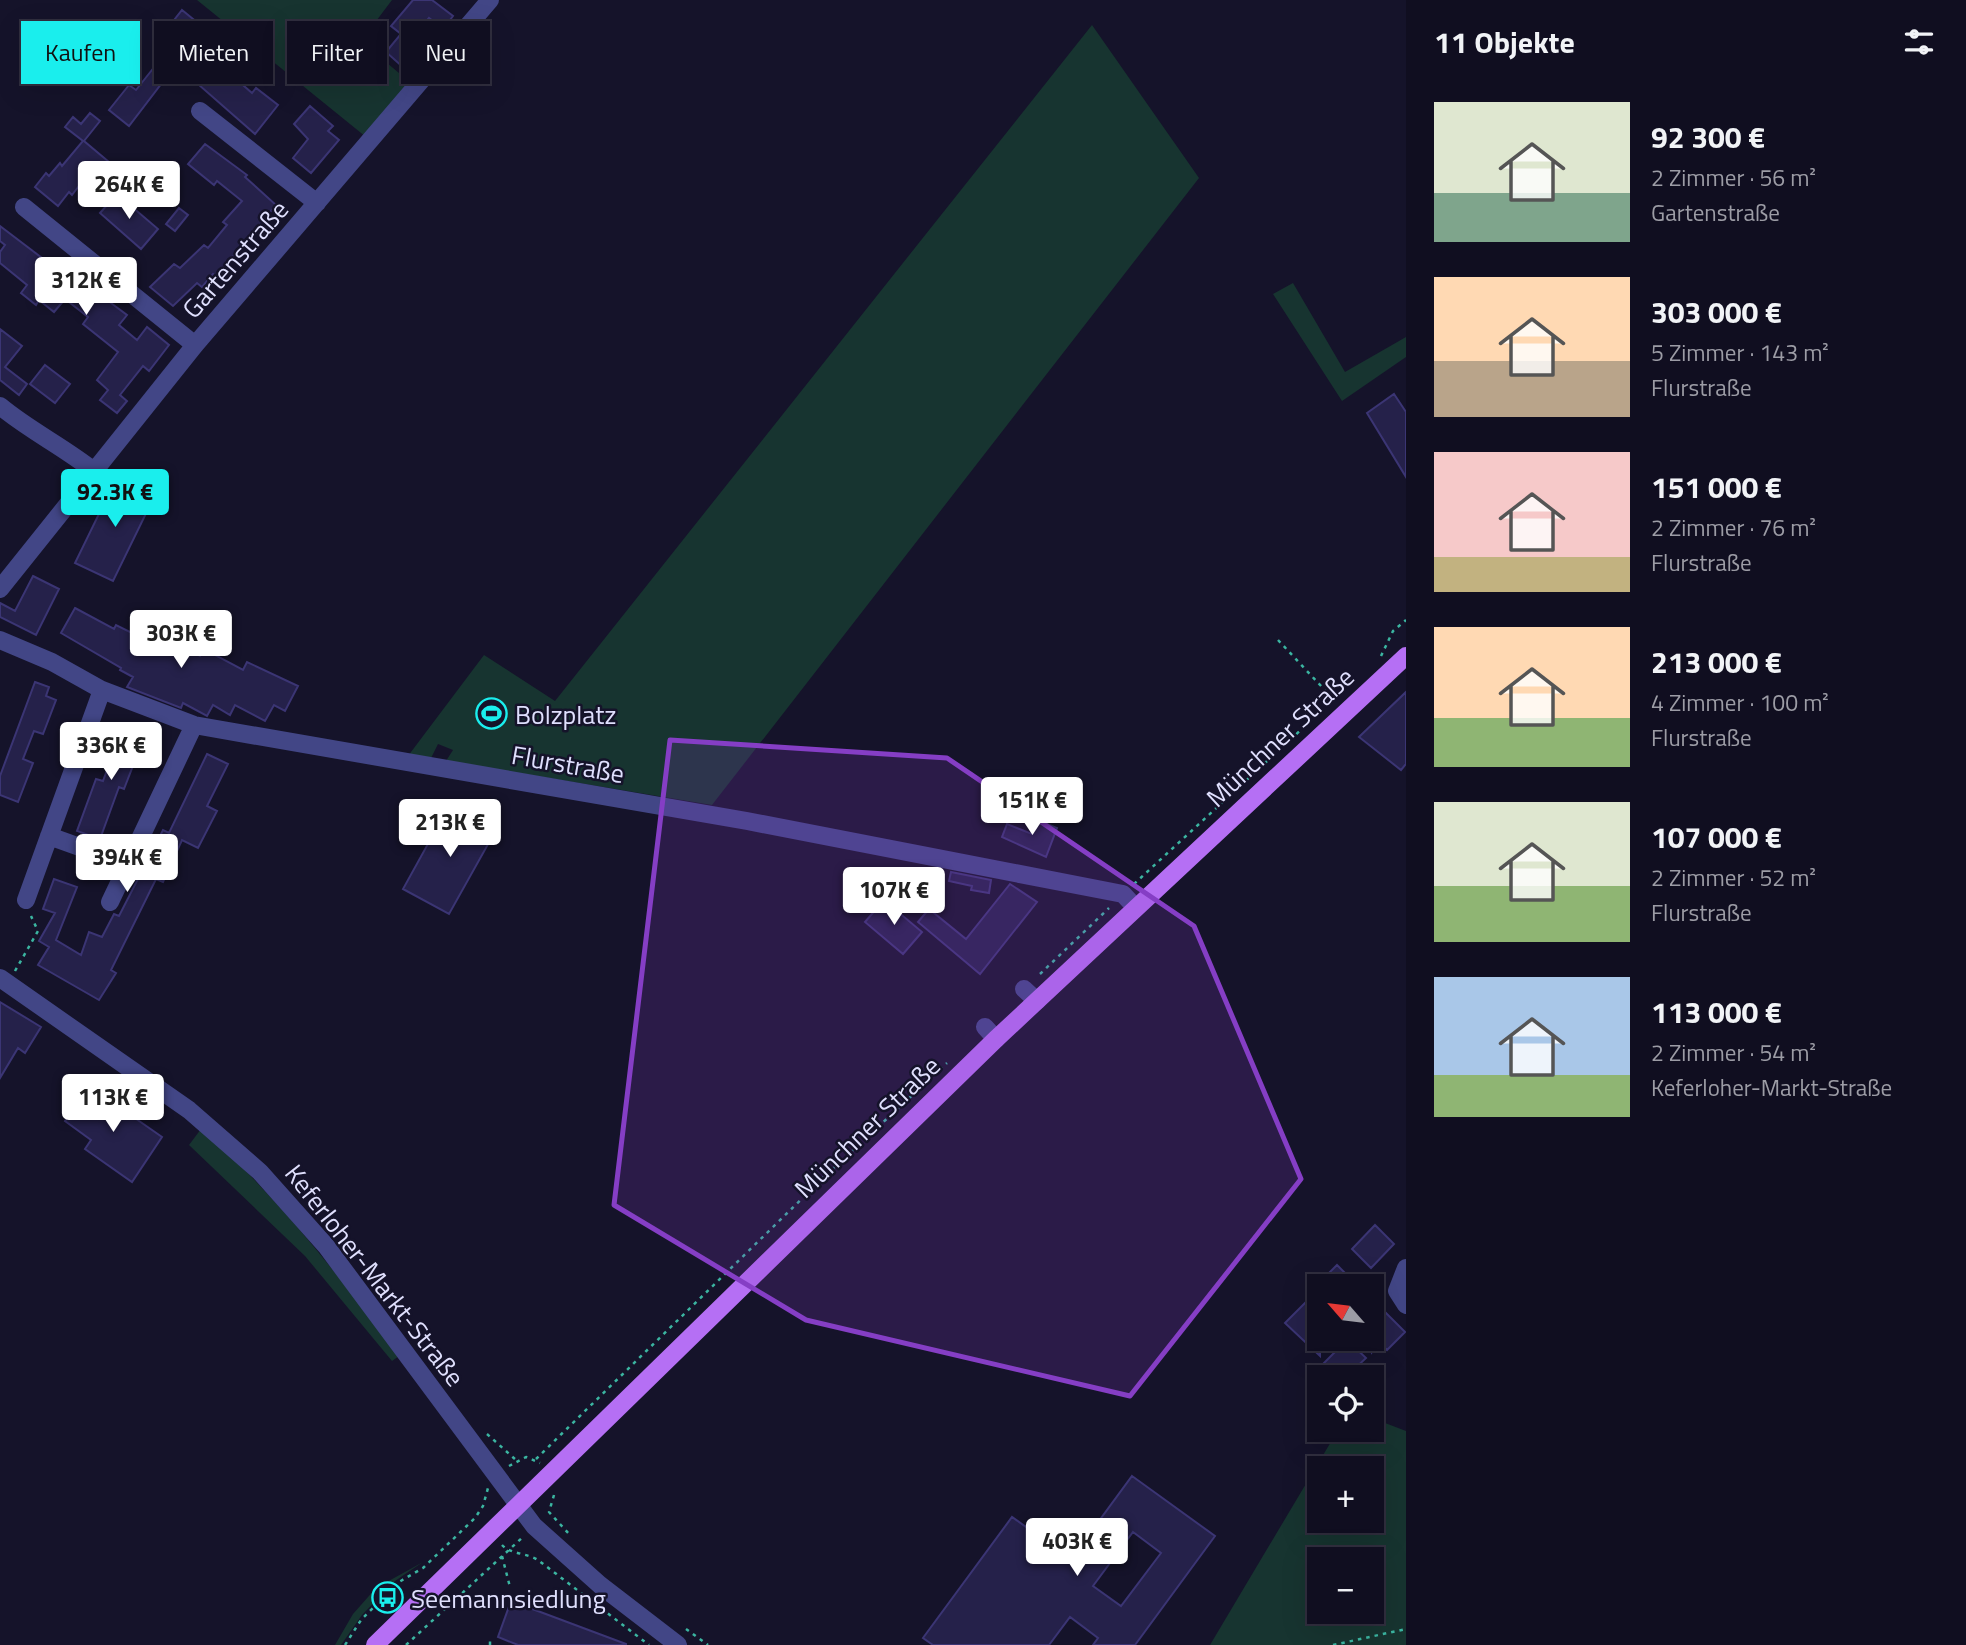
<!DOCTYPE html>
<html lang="de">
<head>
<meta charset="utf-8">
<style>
  body { margin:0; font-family:"Titillium Web",sans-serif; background:#191729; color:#f1f3f6; height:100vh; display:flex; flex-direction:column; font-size:26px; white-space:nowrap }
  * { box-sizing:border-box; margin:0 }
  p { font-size:23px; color:#9c9ca5 }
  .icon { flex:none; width:38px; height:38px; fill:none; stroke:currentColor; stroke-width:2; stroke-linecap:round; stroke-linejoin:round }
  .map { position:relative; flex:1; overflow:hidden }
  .panel { display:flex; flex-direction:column; background:#100e20; width:560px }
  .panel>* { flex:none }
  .banner { position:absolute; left:21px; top:21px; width:665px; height:63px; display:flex; gap:14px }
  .needle { width:46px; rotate:298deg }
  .buttons { position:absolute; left:1307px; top:1274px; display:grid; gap:14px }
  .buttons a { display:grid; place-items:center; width:77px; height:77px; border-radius:0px; background:#100e20; box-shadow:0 7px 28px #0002,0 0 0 2px #302e3e; font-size:35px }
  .price { position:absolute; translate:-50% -60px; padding:0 16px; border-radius:7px; background:#fff; color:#222; font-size:23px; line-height:46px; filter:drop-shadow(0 2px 4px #0008) }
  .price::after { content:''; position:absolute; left:50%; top:42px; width:21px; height:16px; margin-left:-10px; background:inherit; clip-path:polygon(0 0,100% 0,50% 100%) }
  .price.current { background:#1aeeed; color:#111 }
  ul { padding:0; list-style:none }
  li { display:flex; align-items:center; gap:21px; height:175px; padding:0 28px }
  li span { display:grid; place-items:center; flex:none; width:196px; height:140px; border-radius:0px; color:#555 }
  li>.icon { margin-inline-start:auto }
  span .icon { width:84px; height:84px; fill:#fffc; stroke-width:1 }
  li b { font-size:30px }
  h2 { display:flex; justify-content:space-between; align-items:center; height:84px; padding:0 28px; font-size:30px }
  .pill { padding:0 24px; border-radius:0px; background:#100e20; box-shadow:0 7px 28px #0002,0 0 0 2px #302e3e; font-size:24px; line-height:63px }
  .pill.current { background:#1aeeed; color:#111 }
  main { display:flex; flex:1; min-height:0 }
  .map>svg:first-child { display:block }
  .green { fill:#173430; fill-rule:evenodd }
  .building { fill:#25214a; stroke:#3b3574; stroke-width:2; fill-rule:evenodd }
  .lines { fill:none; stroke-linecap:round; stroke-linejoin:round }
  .path { stroke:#3bb5a1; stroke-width:2.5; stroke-dasharray:3.5 5; stroke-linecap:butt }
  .minor { stroke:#424686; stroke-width:18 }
  .major { stroke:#b56ff4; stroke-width:18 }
  .marked { fill:#853ec5; fill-opacity:0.2; stroke:#853ec5; stroke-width:5; stroke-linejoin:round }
  .labels { text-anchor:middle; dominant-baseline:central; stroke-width:5; stroke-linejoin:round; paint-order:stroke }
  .street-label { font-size:26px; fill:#dfdffd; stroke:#15132a }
  .poi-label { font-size:26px; fill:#dfdffd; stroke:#15132a; text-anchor:start }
</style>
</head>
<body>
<main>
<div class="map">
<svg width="1406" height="1645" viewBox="0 0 1406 1645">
  <rect width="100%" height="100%" fill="#15132a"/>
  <path class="green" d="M197,0H392L361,41L412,84L366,137Z
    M1092,25L1199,178L712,805L446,761L453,750L438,744L431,758L408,756L484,655L555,701Z
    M1293,283L1345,372L1406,337V357L1342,401L1273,294Z
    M201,1129C278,1196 338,1275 399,1356L392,1361L305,1256L189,1145Z
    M1372,1418L1406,1431V1645H1210L1338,1430H1372ZM1372,1468V1521H1320V1468ZM1372,1559V1612H1320V1559Z
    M423,1562L395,1581L362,1615L341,1645H335L353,1614L376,1588Z"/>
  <path class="building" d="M413,0H432L453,16L443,29L429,18L410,40L420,48L404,68L386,52L401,34L391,26Z
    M182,10L204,28L129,126L109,110L129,85L136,90L171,46L160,38Z
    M212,58L252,93L256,88L278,105L255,134L199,85L209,73L204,69Z
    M310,106L333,126L328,131L339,140L311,173L293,158L308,139L294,124Z
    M90,113L100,121L84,141L109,162L85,185L82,182L72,195L69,192L58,206L35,187L46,173L49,176L60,163L62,166L83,141L65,127L73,117L81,124Z
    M205,144L247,175L245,177L276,205L216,277L213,274L202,287L197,283L173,306L150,287L174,264L180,268L204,245L208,248L227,225L223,222L242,201L217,181L214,185L188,164Z
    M117,194L158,229L141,249L100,213Z
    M179,208L188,215L175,231L166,224Z
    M0,226L46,261L44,264L73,288L80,280L127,315L119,325L137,340L147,327L169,345L149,371L143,366L120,395L127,401L117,413L100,400L108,390L97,380L118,352L83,324L88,317L65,299L54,312L39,300L36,305L21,293L27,285L0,263V252L5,245L0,241Z
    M0,329L22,346L5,367L27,384L19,395L0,380Z
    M45,365L70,384L55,403L30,384Z
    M1394,394L1406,412V477L1367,413Z
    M117,477L155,495L113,581L75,563Z
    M33,576L59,589L36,635L0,617V603L15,611Z
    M75,608L114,629L116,625L138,636L144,625L200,656L204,649L243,670L247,662L298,686L285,711L274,705L265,721L235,705L230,715L213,705L207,716L183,703L181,708L127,687L133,677L120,670L121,668L61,633Z
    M35,682L49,687L46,696L56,700L43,734L34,731L23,759L33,763L18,802L0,795V776Z
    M1406,692V764L1401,770L1359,737Z
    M124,724L146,732L124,789L119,787L100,839L77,831L96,779L103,781Z
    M207,754L228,764L207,806L217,811L198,848L182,840L163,882L156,879L111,970L116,973L99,1000L38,965L49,947L39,941L55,913L43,909L54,879L77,887L56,940L81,955L89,932L102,937L114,914L119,916L163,830L169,833Z
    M450,804L496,830L449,914L403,889Z
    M1037,820L1057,828L1046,857L1002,837L1007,824L1032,834Z
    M951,872L991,880L989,893L971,890L972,886L949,881Z
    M1010,884L1037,902L980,974L918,922L929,909L966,939Z
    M884,900L922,932L903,954L865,922Z
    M0,1002L41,1027L25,1053L18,1048L0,1078Z
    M89,1086L162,1137L132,1182L85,1149L91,1140L65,1121Z
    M1375,1225L1394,1244L1371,1268L1352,1249Z
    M1337,1265L1358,1286H1316Z
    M1320,1288V1356L1285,1323Z
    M1383,1310L1405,1332L1387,1350L1380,1343L1372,1352V1321Z
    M1347,1340L1366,1358L1346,1377H1332L1321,1366Z
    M1132,1476L1215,1536L1135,1645H1093L1098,1638L1070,1617L1049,1645H933L923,1638L1012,1517L1071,1559ZM1133,1532L1161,1553L1121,1606L1093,1586Z
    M511,1601L626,1644V1645H518L498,1637Z"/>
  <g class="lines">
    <path class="path" d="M1278,640L1336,702
      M1381,656L1393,631L1406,620
      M1134,884L1317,715
      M15,971L38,931L31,916
      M1040,974L1109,908
      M1372,1294L1383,1292
      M487,1434L516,1460
      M536,1459L823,1178L947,1063
      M509,1466L526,1457L540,1463
      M554,1495L549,1512L570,1535
      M502,1545C510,1554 527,1553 538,1560L649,1645
      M502,1556L510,1587
      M686,1629L708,1645
      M345,1645L361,1620L399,1582L423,1568L475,1518L483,1506L488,1488
      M406,1645L524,1536
      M490,1645V1638
      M1333,1645L1406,1629"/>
    <path class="minor" d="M200,111L317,203
      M24,207L195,345
      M0,406C30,431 64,447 95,472
      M0,589L195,345L490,0
      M0,640L52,662L102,690L194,725L747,821L1123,894L1136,908
      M49,836L127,864
      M26,900L102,690
      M110,902L194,725
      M0,978L189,1110L260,1172L326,1246L534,1526L600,1585L678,1645
      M1024,989L1037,1001
      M985,1027L996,1039
      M1406,1268L1397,1291L1406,1305"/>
    <path class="major" d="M375,1645L996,1039L1406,656"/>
  </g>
  <path class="marked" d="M670,740L947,758L1194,926L1301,1179L1130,1396L806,1320L614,1205Z"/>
  <defs>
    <symbol id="stadium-ring" viewBox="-11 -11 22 22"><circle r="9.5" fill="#15132a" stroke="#1aeeed" stroke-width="1.5"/><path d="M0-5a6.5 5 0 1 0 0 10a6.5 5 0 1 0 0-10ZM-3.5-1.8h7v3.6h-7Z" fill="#1aeeed"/></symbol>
    <symbol id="bus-ring" viewBox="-11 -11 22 22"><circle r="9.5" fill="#15132a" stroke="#1aeeed" stroke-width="1.5"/><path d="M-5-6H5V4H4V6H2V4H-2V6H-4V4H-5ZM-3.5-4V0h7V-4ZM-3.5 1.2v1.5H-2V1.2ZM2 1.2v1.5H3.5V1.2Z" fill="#1aeeed"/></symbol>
  </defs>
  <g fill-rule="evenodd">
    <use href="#stadium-ring" x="474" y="696" width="35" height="35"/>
    <use href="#bus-ring" x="370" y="1580" width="35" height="35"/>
  </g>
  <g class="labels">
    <g class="street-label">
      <text transform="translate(235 259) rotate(-49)">Gartenstraße</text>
      <text transform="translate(1280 737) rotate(-43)">Münchner Straße</text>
      <text transform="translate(568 764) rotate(10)">Flurstraße</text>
      <text transform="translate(867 1127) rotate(-44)">Münchner Straße</text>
      <text transform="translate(375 1275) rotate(52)">Keferloher-Markt-Straße</text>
    </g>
    <g class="poi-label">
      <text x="515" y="714">Bolzplatz</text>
      <text x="411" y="1598">Seemannsiedlung</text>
    </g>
  </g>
</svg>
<div class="buttons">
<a><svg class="needle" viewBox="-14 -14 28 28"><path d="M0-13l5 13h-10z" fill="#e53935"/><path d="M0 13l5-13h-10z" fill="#9c9ca5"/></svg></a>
<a><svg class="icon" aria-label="locate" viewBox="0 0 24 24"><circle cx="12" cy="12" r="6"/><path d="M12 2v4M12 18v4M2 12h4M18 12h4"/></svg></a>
<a>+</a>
<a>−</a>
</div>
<b class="price" style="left:129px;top:221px">264K €</b>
<b class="price" style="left:86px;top:317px">312K €</b>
<b class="price current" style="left:115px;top:529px">92.3K €</b>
<b class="price" style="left:181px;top:670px">303K €</b>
<b class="price" style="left:111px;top:782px">336K €</b>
<b class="price" style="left:1032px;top:837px">151K €</b>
<b class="price" style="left:450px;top:859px">213K €</b>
<b class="price" style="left:127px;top:894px">394K €</b>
<b class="price" style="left:894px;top:927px">107K €</b>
<b class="price" style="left:113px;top:1134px">113K €</b>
<b class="price" style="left:1077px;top:1578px">403K €</b>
<div class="banner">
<a class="pill current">Kaufen</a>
<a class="pill">Mieten</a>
<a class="pill">Filter</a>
<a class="pill">Neu</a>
</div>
</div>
<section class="panel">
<h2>11 Objekte<svg class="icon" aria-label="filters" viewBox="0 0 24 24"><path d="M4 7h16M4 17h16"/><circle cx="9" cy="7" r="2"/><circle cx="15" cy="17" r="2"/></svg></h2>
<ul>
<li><span style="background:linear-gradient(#dfe7d0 65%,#7fa58c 0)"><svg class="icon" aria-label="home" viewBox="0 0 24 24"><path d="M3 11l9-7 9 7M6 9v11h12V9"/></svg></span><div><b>92 300 €</b><p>2 Zimmer · 56 m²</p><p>Gartenstraße</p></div></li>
<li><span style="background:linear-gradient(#ffd9b3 60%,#b9a48a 0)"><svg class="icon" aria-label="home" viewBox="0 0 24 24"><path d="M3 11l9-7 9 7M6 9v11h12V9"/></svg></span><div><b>303 000 €</b><p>5 Zimmer · 143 m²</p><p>Flurstraße</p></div></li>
<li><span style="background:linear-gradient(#f6c9c9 75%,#c2b280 0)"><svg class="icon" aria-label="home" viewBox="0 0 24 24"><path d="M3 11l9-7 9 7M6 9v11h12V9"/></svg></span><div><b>151 000 €</b><p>2 Zimmer · 76 m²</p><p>Flurstraße</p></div></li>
<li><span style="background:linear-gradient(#ffd9b3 65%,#8fb573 0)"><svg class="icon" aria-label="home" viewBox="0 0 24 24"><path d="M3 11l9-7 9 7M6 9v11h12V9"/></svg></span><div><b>213 000 €</b><p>4 Zimmer · 100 m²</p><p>Flurstraße</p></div></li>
<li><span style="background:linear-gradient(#dfe7d0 60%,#8fb573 0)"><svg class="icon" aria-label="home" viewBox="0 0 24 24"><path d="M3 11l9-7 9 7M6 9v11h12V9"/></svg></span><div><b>107 000 €</b><p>2 Zimmer · 52 m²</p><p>Flurstraße</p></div></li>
<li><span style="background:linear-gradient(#a9c7e8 70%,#8fb573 0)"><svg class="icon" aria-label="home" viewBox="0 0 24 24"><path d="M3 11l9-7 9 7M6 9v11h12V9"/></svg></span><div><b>113 000 €</b><p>2 Zimmer · 54 m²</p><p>Keferloher-Markt-Straße</p></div></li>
</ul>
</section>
</main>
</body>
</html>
